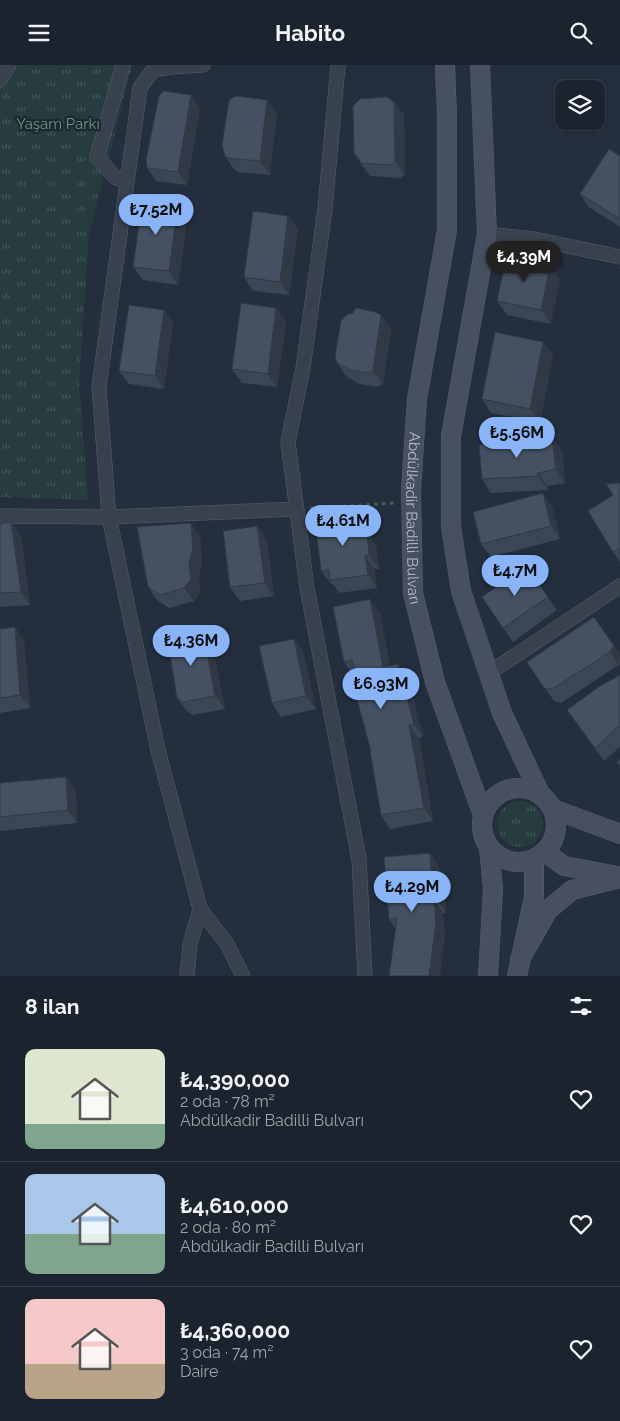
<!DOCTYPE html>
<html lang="tr">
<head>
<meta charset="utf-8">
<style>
  body { margin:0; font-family:Raleway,sans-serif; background:#242b36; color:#f1f3f6; height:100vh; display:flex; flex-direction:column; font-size:19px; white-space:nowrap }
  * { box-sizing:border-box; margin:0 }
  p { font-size:16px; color:#a0a4aa }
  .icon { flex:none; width:28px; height:28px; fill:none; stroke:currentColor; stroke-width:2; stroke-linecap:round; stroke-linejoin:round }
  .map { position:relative; height:911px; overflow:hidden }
  .sheet { display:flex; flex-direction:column; background:#1b232e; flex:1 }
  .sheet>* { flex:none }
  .fabs { position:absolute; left:555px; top:15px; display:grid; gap:10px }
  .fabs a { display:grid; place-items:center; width:50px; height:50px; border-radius:10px; background:#1b232e; box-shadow:0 2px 8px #0003,0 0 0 1px #39404a; font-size:25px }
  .price { position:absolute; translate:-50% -42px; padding:0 11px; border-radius:18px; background:#8ab4f8; color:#111; font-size:16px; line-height:32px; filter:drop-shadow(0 1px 2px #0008) }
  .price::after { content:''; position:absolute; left:50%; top:30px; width:15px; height:11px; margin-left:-8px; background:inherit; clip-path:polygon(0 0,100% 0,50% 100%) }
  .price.active { background:#222; color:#fff }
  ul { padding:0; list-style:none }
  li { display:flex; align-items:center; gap:15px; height:125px; padding:0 25px }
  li+li { border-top:1px solid #39404a }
  li span { display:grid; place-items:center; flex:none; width:140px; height:100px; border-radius:10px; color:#555 }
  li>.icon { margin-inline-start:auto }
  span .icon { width:60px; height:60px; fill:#fffc; stroke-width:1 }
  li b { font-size:21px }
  h2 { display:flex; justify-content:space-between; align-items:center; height:60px; padding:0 25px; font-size:21px }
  header { display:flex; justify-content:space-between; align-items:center; height:65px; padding:0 25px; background:#1b232e; font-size:22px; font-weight:700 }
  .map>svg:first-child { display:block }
  .grass { fill:url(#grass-tufts) }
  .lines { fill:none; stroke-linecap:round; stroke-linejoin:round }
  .street-casing { stroke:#565f6c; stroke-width:15 }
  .secondary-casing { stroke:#565f6c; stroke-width:20 }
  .path { stroke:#44595c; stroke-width:3; stroke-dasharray:4 4; stroke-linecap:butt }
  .street { stroke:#38414e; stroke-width:14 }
  .secondary { stroke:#465061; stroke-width:19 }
  .wall { fill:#3b4654 }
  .shaded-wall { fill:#303945 }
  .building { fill:#455162; stroke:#303945 }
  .labels { text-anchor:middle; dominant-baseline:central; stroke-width:4.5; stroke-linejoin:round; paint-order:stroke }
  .park-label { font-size:15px; fill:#6b9a76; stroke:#1d2633 }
  .street-label { font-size:15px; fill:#b4bcc9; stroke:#1d2633 }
</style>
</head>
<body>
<header><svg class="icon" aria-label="menu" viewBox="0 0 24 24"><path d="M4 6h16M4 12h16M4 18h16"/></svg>Habito<svg class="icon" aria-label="search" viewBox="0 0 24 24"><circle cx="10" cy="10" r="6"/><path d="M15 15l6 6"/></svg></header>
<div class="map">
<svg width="620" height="911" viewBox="0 0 620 911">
  <defs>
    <pattern id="grass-tufts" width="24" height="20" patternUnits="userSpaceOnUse" patternTransform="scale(1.25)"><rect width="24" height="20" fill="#263c3f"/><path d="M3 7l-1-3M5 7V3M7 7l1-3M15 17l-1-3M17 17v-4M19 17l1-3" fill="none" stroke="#435659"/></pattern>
  </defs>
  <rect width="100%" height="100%" fill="#242f3e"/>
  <path class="grass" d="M0,0H132L89,170L79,317L88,435L0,432Z
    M497 759a23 23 0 1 1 46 0a23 23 0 1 1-46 0Z"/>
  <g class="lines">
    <defs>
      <path id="street" d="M123,0L97,92L115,112L127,117
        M203,0L171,2L153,5L140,23L99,322L109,452L158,685L200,844L227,879L243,911
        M338,0L325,144L303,303L288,377L307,523L359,794L365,911
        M0,15L9,0
        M487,169L534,174L620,192
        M0,451L109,452L297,444
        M489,608L620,521
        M187,911L190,879L200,844"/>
      <g id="secondary">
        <path id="s1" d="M445,0L447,50V165L417,334L411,425L413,528L435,617L483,750"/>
        <path d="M480,0L487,169L451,371V461L461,526L502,648L540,729"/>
        <circle cx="519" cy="760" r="37"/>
        <path d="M553,744L620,769"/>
        <path d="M545,787L564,801L618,811"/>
        <path d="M520,894L548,845L572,825L620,813"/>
        <path d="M488,911L493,824L489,783"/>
        <path d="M517,911L534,832V795"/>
      </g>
    </defs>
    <use href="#street" class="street-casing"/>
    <use href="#secondary" class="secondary-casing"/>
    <path class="path" d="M310,443L396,438"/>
    <use href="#street" class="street"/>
    <use href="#secondary" class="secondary"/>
  </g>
  <path class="wall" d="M191,30L200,43L187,120L156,116L147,103Z
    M267,35L277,48L270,110L238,107L234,104L225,91Z
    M394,37L404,50L405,110L400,113L370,111L354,89Z
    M620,91V162L589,142L580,129Z
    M178,140L187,154L178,220L143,215L133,202Z
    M288,151L298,164L289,230L253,226L244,212Z
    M550,201L560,214L551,259L507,250L497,236Z
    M276,243L286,256L277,322L242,318L232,304Z
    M381,250L391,264L383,319L377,322L359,319L346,311L337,298Z
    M173,258L164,324L129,319L119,306Z
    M543,277L553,290L540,357L491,348L482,334Z
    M562,386L565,418L547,421L548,425L491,428L482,414Z
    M620,418V497L613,487V430Z
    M543,428L552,442L560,474L491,492L481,479Z
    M360,448L369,461L371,474L376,481L379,504H374L377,523L339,528L333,519H331L321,506L323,464Z
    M11,457L21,471L30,540L0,542V459Z
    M200,471L202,497L199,512L200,527L194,536L169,543L157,535L148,522Z
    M267,475L274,531L240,536L230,522Z
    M526,501L557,545L513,577L482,532Z
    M380,548L390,601L408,612L423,672L419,673L433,756L390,764L381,750L371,686L356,610H353L344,597Z
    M594,552L620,589V599L561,638L554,636L527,597Z
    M0,564L24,575L30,643L0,648Z
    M203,566L212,579L225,644L193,650L187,646L177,633Z
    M294,574L303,587L316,644L281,652L272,638Z
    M620,610V682L604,696L567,645Z
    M0,718L76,725L77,758L0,766Z
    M430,788L439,802L440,815L444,819L446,848H443L445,871L395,863L389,854Z"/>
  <path class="shaded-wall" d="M191,30L200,43L187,120L178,107Z
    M267,35L277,48L270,110L260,96Z
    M394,37L404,50L405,110L395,96Z
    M178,140L187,154L178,220L169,206Z
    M288,151L298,164L289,230L280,217Z
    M550,201L560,214L551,259L541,245Z
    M276,243L286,256L277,322L268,309Z
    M164,245L173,258L164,324L155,311Z
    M381,250L391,264L383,319L373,306Z
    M543,277L553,290L540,357L530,344Z
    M552,373L562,386L565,418L556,404Z
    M538,408L547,421L548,425L538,411Z
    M543,428L552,442L560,474L551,461Z
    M360,448L369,461L371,474L376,481L379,504L369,490L363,468Z
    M11,457L21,471L30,540L21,527Z
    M191,458L200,471L202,497L199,512L200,527L194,536L184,523L189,498Z
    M257,461L267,475L274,531L265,518Z
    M365,491L374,504L377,523L368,510Z
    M370,534L380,548L393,616L383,602Z
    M15,562L24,575L30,643L20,630Z
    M203,566L212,579L225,644L215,631Z
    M294,574L303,587L316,644L306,631Z
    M614,581L620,589L619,600L610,587Z
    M398,599L408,612L423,672L414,659Z
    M409,660L419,673L433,756L424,743Z
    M66,712L76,725L77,758L68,745Z
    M430,788L439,802L440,815L444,819L446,848L437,834L431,806Z
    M434,834L443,848L445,871L440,911H429Z"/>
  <path class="building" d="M164,26L191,30L178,107L147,103L146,95L159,31Z
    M236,31L267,35L260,96L228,93L225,91L222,80L229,35Z
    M387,32L394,37L395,96L390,100L361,98L358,92L354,89L353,41L360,34Z
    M609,84L620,91V154L580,129Z
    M142,136L178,140L169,206L133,202Z
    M253,146L288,151L280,217L244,212Z
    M506,192L550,201L541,245L497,236Z
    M241,238L276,243L268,309L232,304Z
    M129,240L164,245L155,311L119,306Z
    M356,243L375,247L381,250L373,306L368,308L350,305L337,298L335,290L341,256L346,250L353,248Z
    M495,267L543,277L530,344L482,334Z
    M552,373L556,404L538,408V411L482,414L479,380Z
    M620,418V483L613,487L588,446L613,430L606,419Z
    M543,428L551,461L481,479L473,447Z
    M360,448L363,468L367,467L369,490L365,491L368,510L330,515L329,505L321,506L316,465L323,464L321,453Z
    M11,457L21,527L0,528V459Z
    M191,458L193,484L189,498L191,514L184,523L160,530L148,522L137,462Z
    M257,461L265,518L230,522L223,466Z
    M526,501L548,532L503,563L482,532Z
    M370,534L383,602L398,599L414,659L409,660L424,743L381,750L370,686H371L353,620L358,618L352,595L344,597L333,542Z
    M594,552L614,581L610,587L552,624L544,623L527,597Z
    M15,562L20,630L0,633V564Z
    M203,566L215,631L183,637L177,633L168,578L174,571Z
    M294,574L306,631L272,638L259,581Z
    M620,610V660L595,683L567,645L600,621Z
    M620,694V700L617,698Z
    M66,712L68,745L0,752V718Z
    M430,788L431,806H434L437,834H434L436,858L429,911H389L397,853L389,854L384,792Z"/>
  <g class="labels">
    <g class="park-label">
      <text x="58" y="59">Yaşam Parkı</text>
    </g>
    <g class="street-label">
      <text stroke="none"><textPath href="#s1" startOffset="456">Abdülkadir Badilli Bulvarı</textPath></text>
    </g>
  </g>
</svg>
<div class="fabs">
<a><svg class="icon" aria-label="layers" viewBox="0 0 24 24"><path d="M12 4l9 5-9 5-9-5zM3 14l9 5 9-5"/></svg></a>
</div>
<b class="price" style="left:156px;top:171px">₺7.52M</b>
<b class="price active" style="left:524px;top:218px">₺4.39M</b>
<b class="price" style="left:517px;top:394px">₺5.56M</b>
<b class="price" style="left:343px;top:482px">₺4.61M</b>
<b class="price" style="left:515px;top:532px">₺4.7M</b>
<b class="price" style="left:191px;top:602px">₺4.36M</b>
<b class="price" style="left:381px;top:645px">₺6.93M</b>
<b class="price" style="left:412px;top:848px">₺4.29M</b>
</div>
<section class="sheet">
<h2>8 ilan<svg class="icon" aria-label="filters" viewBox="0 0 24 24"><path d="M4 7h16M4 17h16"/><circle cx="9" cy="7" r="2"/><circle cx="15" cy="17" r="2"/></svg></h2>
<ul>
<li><span style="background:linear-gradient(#dfe7d0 75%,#7fa58c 0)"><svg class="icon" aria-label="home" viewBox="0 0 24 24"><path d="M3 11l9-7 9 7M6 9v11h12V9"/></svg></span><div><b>₺4,390,000</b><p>2 oda · 78 m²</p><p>Abdülkadir Badilli Bulvarı</p></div><svg class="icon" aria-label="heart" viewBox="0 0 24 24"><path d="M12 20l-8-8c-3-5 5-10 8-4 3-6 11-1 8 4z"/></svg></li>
<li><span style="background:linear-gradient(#a9c7e8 60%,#7fa58c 0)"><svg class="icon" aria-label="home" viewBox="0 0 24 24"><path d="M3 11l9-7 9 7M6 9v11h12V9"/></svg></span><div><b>₺4,610,000</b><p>2 oda · 80 m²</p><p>Abdülkadir Badilli Bulvarı</p></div><svg class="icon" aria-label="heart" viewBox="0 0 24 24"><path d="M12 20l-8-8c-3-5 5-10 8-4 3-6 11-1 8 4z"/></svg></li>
<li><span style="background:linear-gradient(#f6c9c9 65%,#b9a48a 0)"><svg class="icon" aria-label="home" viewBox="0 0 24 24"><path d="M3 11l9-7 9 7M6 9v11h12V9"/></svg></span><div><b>₺4,360,000</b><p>3 oda · 74 m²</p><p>Daire</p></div><svg class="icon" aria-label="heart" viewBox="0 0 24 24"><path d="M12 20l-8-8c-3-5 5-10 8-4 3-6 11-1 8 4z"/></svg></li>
</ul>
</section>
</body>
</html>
